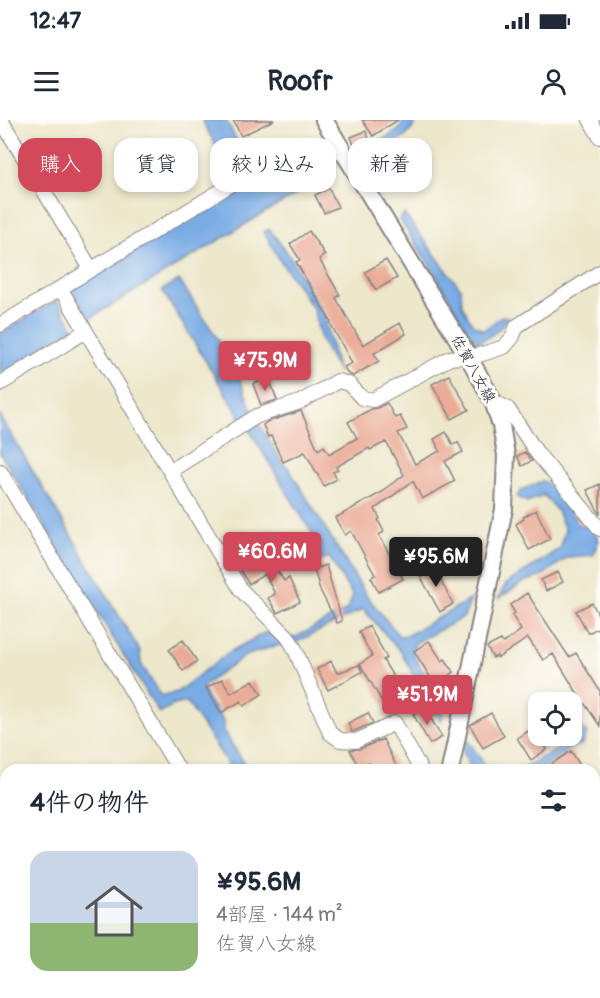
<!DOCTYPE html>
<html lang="ja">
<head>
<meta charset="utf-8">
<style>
  body { margin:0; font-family:Pangolin,"Klee One",sans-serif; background:#f2f2f3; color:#1f2937; height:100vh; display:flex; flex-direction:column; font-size:22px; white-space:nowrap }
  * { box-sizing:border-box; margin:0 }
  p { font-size:20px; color:#747a83 }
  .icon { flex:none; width:33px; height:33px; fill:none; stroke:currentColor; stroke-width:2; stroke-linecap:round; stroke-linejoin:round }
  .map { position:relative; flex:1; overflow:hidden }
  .side { position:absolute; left:0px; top:644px; width:600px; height:236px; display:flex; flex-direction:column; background:#fff; border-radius:18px 18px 0 0; box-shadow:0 3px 9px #0003 }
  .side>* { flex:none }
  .banner { position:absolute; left:18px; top:18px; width:564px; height:54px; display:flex; gap:12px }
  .fabs { position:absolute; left:528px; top:572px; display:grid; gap:12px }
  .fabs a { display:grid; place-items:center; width:54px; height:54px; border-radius:12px; background:#fff; box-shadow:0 3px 9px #0003; font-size:30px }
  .price { position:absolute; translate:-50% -51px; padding:0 14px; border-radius:6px; background:#d1495b; color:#fff; font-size:20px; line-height:39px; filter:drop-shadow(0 2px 3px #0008) }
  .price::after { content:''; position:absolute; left:50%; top:36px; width:18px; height:14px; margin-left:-9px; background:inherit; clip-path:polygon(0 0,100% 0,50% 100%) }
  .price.selected { background:#222; color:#fff }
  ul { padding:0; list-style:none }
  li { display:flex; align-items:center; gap:18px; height:150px; padding:0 30px }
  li+li { border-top:2px solid #e0e1e3 }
  li span { display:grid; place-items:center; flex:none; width:168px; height:120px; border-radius:18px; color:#555 }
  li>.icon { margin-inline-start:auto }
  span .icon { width:72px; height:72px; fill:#fffc; stroke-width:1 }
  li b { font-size:26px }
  h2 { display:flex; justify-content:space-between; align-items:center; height:72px; padding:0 30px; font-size:26px }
  .chip { padding:0 21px; border-radius:18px; background:#fff; box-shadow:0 3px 9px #0003; font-size:21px; line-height:54px }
  .chip.selected { background:#d1495b; color:#fff }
  .status { display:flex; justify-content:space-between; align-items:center; height:42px; padding:0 30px; background:#fff; direction:ltr }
  .status svg { height:16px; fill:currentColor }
  header { display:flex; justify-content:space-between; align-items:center; height:78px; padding:0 30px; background:#fff; font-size:27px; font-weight:700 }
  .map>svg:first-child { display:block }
  .water { fill:#79abe5; stroke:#4e6690; stroke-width:1.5 }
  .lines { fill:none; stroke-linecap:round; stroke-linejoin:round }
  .stream { stroke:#79abe5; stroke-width:4.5 }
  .building { fill:#ebac97 }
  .minor-casing { stroke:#888483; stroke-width:16 }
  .major-casing { stroke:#888483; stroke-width:20 }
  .minor { stroke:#fff; stroke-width:14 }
  .major { stroke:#fff; stroke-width:16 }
  .labels { text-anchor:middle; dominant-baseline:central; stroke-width:6; stroke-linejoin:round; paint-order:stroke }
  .street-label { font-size:15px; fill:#22223b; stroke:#fdfcf7 }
</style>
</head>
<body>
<div class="status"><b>12:47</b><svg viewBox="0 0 49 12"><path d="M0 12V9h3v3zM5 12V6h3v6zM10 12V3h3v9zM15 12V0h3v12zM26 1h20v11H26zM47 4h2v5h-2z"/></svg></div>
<header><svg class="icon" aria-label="menu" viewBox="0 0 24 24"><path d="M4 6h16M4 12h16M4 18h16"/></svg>Roofr<svg class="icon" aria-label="person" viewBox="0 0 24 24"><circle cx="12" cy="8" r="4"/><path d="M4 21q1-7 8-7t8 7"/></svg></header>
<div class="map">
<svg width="600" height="878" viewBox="0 0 600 878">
  <rect width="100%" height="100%" fill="#fdfcf7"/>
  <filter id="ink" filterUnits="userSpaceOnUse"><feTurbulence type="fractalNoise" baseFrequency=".0167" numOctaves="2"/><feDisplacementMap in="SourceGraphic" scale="12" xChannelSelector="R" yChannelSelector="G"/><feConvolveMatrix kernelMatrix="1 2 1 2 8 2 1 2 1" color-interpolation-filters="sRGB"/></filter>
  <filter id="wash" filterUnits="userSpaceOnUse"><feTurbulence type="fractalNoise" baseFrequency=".008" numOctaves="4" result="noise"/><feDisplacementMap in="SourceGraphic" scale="24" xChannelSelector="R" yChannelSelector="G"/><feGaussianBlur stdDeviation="1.35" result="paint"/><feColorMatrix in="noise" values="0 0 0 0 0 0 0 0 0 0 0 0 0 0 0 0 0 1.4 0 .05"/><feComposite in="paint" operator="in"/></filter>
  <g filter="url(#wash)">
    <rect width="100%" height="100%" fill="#ede7cb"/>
    <path class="water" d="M202,0H226L248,42L241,46L250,62L268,54L327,42L333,53L259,96L89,199L72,170L227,74L245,65L236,48L229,51Z
      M404,0H418L412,9L405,17L362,41L357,33L398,11Z
      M404,94L461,169L462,185L473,205L484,210L502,196L509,197C501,209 491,217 478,222L469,214L432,149L400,100Z
      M269,109L289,135L324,195L338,252L321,220L313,188L280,140L264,112Z
      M179,160L233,242L253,293L242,300L162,170Z
      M56,180L74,208L0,254V214Z
      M0,296L140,531L141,544L161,576L177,572L228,533L266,512L284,519L296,517L347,490L353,476L329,437L291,451L289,446L317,428L313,415L248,308L258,302L282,343L288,347L366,475L399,516L408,515L471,479L464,497L415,523L412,533L444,586L441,602L425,577L404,587L407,573L420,567L401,532L363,489L297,522L271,527L245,536L203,566L206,577L224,602V612L248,649H231L187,582L174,585L159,593L0,333Z
      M543,361L556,370L579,405L591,407L599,420L593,435L568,437L542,456L524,462L498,479L506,464L559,429L565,410L557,391L544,375L527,382L517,377L521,370Z
      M576,604L587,613L583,624L572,627L541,649H521L562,627L569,615H572V611Z
      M466,618L488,649H471L463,632Z
      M600,703V753L594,755V707Z
      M0,722L6,731V754H0Z
      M21,873H86L80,878H16Z"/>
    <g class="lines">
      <path class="stream" d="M326,49L363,35"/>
    </g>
    <g id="blocks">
      <path class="building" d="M233,0H274L241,16Z
        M362,0H398L373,16Z
        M366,11L370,21L355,27L351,17Z
        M402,43L412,60L395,70L385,52Z
        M329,68L338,87L324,93L315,75Z
        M309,111L325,135L319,139L340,175L336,178L363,225L400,203L406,214L374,233L379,241L353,256L348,254L344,247L352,243L330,203L331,202L296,142L300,140L290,124Z
        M386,140L397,158L376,170L365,152Z
        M449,255L469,290L452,299L432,264Z
        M269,258L277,280L261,285L253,264Z
        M387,283L395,298L400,296L407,309L398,313L415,344L440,331L434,319L446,312L453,325L458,322L463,332L445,341L455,361L422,379L413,361L375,389L380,399L378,400L384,412L379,415L403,459L379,472L371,457L375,455L351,411L345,415L335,398L384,371L383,370L404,355L386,322L370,330L369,328L336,347L338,350L333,352L337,359L324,366L305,332L283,342L271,316L268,317L263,305L267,302L301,291L318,330L324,326L329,334L357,318L348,302L371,289L377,288Z
        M525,332L532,341L522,346L517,336Z
        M600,364V395L587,370Z
        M536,390L550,419L529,430L516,404L524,399L523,397Z
        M267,434L284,461L289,458L300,482L277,493L268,478L275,474L265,454L249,464L240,450Z
        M432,444L453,484L440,492L418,452Z
        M326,445L342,501L337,503L320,470L314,449Z
        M558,452L563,462L546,471L541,460Z
        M527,473L569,537L576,533L600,571V606L576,571L553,534L543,540L528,518L498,538L497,536L493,538L487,527L501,520L503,523L521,510L512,495L515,493L510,485Z
        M592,483L600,498V507L588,513L576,491Z
        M369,506L387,538L383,540L403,573L384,585L360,544L372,536L359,512Z
        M183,520L197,541L183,551L169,530Z
        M429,521L442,541L445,539L454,552L435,565L414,531Z
        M331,541L337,553L359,545L362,552L328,570L317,549Z
        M222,559L231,573L253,560L262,574L244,586L241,581L221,593L206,568Z
        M424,587L442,617L430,624L413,594Z
        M368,593L373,603L352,612L348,603Z
        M491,593L504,616L483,628L470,605Z
        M533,608L547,629L531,640L517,618Z
        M383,619L398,650H372L369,643L359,648L350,630L360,629Z
        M571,631L583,650H543Z"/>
    </g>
  </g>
  <g filter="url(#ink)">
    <use href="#blocks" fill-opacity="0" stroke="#888483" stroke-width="1.5"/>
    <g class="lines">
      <defs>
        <path id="minor" d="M1,0L91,149
          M590,0L600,17
          M60,168L241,470L287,516L294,527L330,613L340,620L356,621L395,603L421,650
          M0,205L250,53L269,45L342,30
          M0,264L86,211
          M493,281L508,289L537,333L600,409
          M0,351L179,650
          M170,351L257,296L300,282L338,261L349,264L362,278L373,280L450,238L479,235L504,227L512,218L517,206L600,152
          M594,680L600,676
          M594,767L600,764
          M0,878L6,873
          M96,878L100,873"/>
        <path id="major" d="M324,0L468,236L493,281L501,305L506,335L504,389L450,650
          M398,878L399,873"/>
      </defs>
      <use href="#minor" class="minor-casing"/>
      <use href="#major" class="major-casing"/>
      <use href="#minor" class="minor"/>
      <use href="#major" class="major"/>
    </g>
  </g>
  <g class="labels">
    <g class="street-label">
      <text transform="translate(473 249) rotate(61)">佐賀八女線</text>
    </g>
  </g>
</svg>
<div class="fabs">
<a><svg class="icon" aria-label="locate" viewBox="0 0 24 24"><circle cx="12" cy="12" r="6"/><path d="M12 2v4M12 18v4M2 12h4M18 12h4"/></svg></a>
</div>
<b class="price" style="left:265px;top:272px">¥75.9M</b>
<b class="price" style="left:272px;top:463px">¥60.6M</b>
<b class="price selected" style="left:436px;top:468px">¥95.6M</b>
<b class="price" style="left:427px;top:606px">¥51.9M</b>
<div class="banner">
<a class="chip selected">購入</a>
<a class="chip">賃貸</a>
<a class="chip">絞り込み</a>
<a class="chip">新着</a>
</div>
<section class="side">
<h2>4件の物件<svg class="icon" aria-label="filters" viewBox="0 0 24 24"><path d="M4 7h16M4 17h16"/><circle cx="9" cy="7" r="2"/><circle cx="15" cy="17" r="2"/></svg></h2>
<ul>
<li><span style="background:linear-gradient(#c9d6e8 60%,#8fb573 0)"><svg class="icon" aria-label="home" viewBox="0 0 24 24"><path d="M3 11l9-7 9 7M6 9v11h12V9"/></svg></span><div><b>¥95.6M</b><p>4部屋 · 144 m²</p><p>佐賀八女線</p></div></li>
</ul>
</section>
</div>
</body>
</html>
